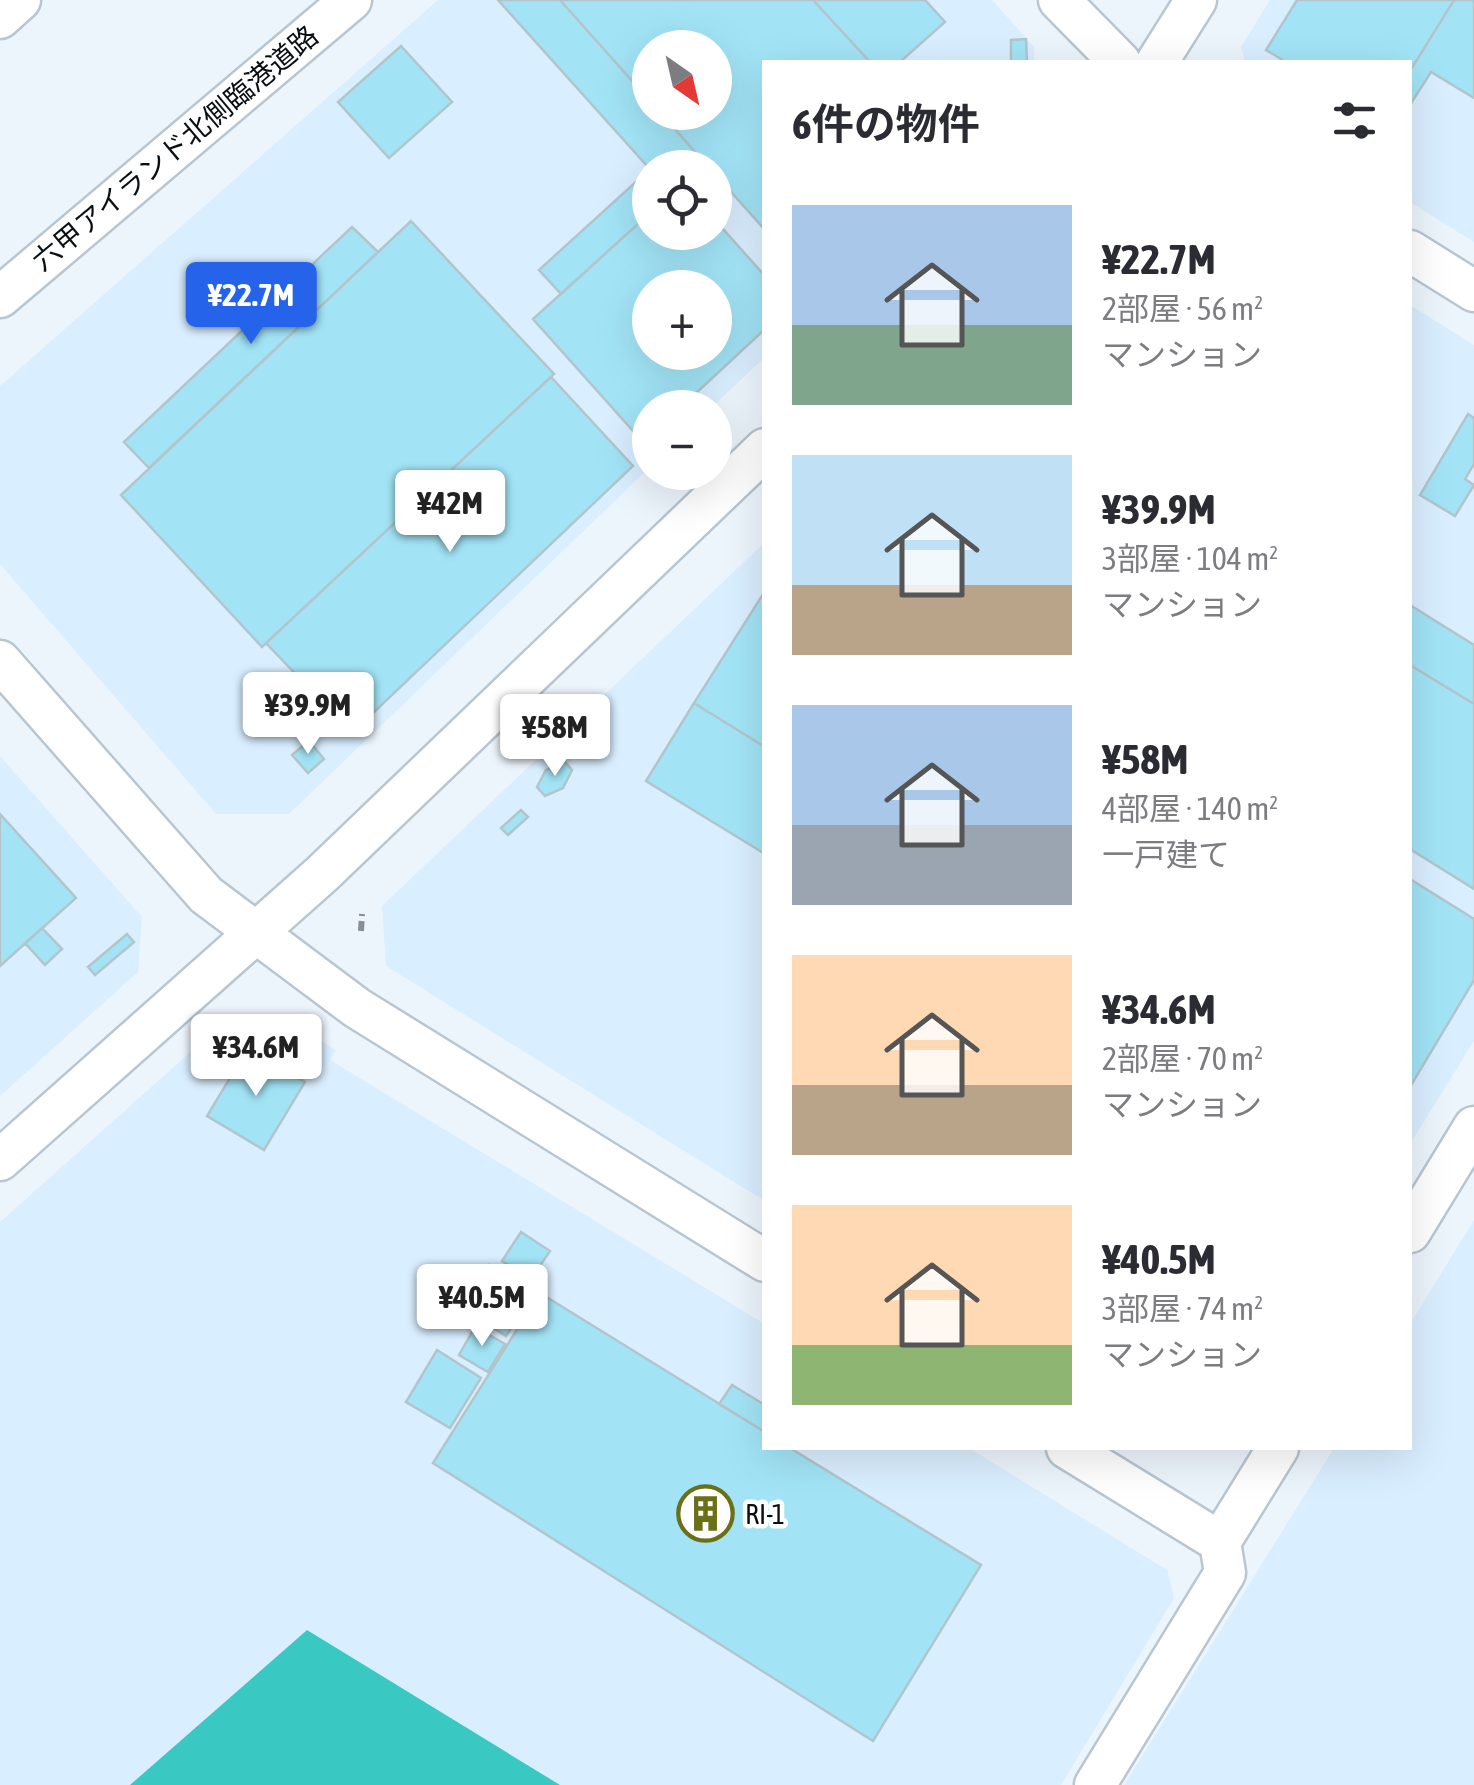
<!DOCTYPE html>
<html lang="ja">
<head>
<meta charset="utf-8">
<style>
  body { margin:0; font-family:"Asap Condensed","Noto Sans JP",sans-serif; background:#f2f2f3; color:#2b2b33; height:100vh; display:flex; flex-direction:column; font-size:38px; white-space:nowrap }
  * { box-sizing:border-box; margin:0 }
  p { font-size:32px; color:#7c7c81 }
  .icon { flex:none; width:55px; height:55px; fill:none; stroke:currentColor; stroke-width:2; stroke-linecap:round; stroke-linejoin:round }
  .map { position:relative; flex:1; overflow:hidden }
  .drawer { position:absolute; left:762px; top:60px; width:650px; height:1390px; display:flex; flex-direction:column; background:#fff; border-radius:0px; box-shadow:0 10px 40px #0002 }
  .drawer>* { flex:none }
  .needle { width:65px; rotate:146deg }
  .buttons { position:absolute; left:632px; top:30px; display:grid; gap:20px }
  .buttons a { display:grid; place-items:center; width:100px; height:100px; border-radius:50%; background:#fff; box-shadow:0 10px 40px #0002; font-size:50px }
  .price { position:absolute; translate:-50% -85px; padding:0 22px; border-radius:10px; background:#fff; color:#222; font-size:32px; line-height:65px; filter:drop-shadow(0 2px 5px #0008) }
  .price::after { content:''; position:absolute; left:50%; top:60px; width:30px; height:22px; margin-left:-15px; background:inherit; clip-path:polygon(0 0,100% 0,50% 100%) }
  .price.current { background:#2563eb; color:#fff }
  ul { padding:0; list-style:none }
  li { display:flex; align-items:center; gap:30px; height:250px; padding:0 30px }
  li span { display:grid; place-items:center; flex:none; width:280px; height:200px; border-radius:0px; color:#555 }
  li>.icon { margin-inline-start:auto }
  span .icon { width:120px; height:120px; fill:#fffc; stroke-width:1 }
  li b { font-size:42px }
  h2 { display:flex; justify-content:space-between; align-items:center; height:120px; padding:0 30px; font-size:42px }
  .map>svg:first-child { display:block }
  .built { fill:#d9eeff; fill-rule:evenodd }
  .water { fill:#3ac8c2 }
  .building { fill:#a2e4f6; stroke:#b2c5ca; stroke-width:2.5; fill-rule:evenodd }
  .lines { fill:none; stroke-linecap:round; stroke-linejoin:round }
  .secondary-casing { stroke:#b8c6d2; stroke-width:45 }
  .path { stroke:#888f94; stroke-width:6; stroke-dasharray:10 5; stroke-linecap:butt }
  .secondary { stroke:#fff; stroke-width:40 }
  .labels { text-anchor:middle; dominant-baseline:central; stroke-width:9; stroke-linejoin:round; paint-order:stroke }
  .street-label { font-size:28px; fill:#0a0f12; stroke:#fff }
  .poi-label { font-size:28px; fill:#0a0f12; stroke:#fff; text-anchor:start }
</style>
</head>
<body>
<div class="map">
<svg width="1474" height="1785" viewBox="0 0 1474 1785">
  <rect width="100%" height="100%" fill="#edf5fc"/>
  <path class="built" d="M438,0H992L1034,47V62H765V357L712,407L650,408V467L289,814H216L0,564V386ZM650,48H715V112H650ZM650,168H715V232H650ZM650,288H715V352H650Z
    M1270,0H1474V242L1410,202V62H1245L1241,47Z
    M1410,305L1474,345V1041L1410,1144Z
    M765,542V1201L386,966L382,906Z
    M0,756L142,917L138,972L0,1096Z
    M290,1022L336,1050L330,1060L765,1324V1448H969L1167,1570L1174,1598L1061,1785H560L307,1630L130,1785H0V1222L223,1023Z
    M1474,1220V1785H1124L1334,1448H1410V1324Z"/>
  <path class="water" d="M307,1630L560,1785H130Z"/>
  <path class="building" d="M498,0H560L650,101V112H660L709,168H676L664,154L648,167Z
    M560,0H813L870,62H765V230L715,174V168H709L660,112H715V48H650V101Z
    M813,0H925L945,22L900,62H870Z
    M1297,0H1454L1410,71V62H1286L1266,50Z
    M1454,0H1474V98L1431,72L1410,105V71Z
    M1026,39L1027,62H1011V40Z
    M401,46L452,102L389,158L338,102Z
    M650,169V213L561,294L539,270Z
    M650,213V232H715V220L765,276V329L680,408H650V434L642,441L533,319ZM650,288H715V352H650Z
    M411,221L554,374L262,647L121,495Z
    M352,227L378,252L149,468L124,442Z
    M551,377L633,466L352,733L266,643Z
    M1468,414L1474,418V464L1465,479L1474,485L1455,516L1420,495Z
    M765,591V747L694,703Z
    M1410,605L1474,645V704L1410,665Z
    M1410,665L1474,704V889L1410,849Z
    M694,703L765,747V854L646,781Z
    M309,741L324,759L308,773L292,755Z
    M565,762L572,770L563,788L545,796L537,787L546,770Z
    M521,810L528,817L508,835L501,828Z
    M0,814L76,898L0,966Z
    M1410,879L1474,919V980L1410,1087Z
    M42,928L62,949L45,965L25,943Z
    M127,934L134,942L95,975L88,967Z
    M248,1048L305,1082L264,1150L207,1116Z
    M521,1232L550,1251L531,1279L502,1261Z
    M489,1265L534,1294L506,1336L461,1307Z
    M540,1293L765,1432V1448H790L981,1565L873,1741L433,1463Z
    M475,1327L505,1344L488,1372L459,1355Z
    M437,1350L481,1378L450,1428L406,1402Z
    M732,1385L765,1405V1432L719,1404Z"/>
  <g class="lines">
    <defs>
      <path id="secondary" d="M1059,0L1120,62
        M0,18L20,0
        M1157,62L1196,0
        M1410,251L1474,291
        M0,297L351,0
        M0,661L206,895L357,1008L765,1261
        M0,1160L322,874L765,449
        M1410,1232L1474,1127
        M1067,1448L1220,1542
        M1095,1785L1225,1573L1220,1542L1278,1448"/>
    </defs>
    <use href="#secondary" class="secondary-casing"/>
    <path class="path" d="M361,931L362,914"/>
    <use href="#secondary" class="secondary"/>
  </g>
  <defs>
    <symbol id="building-ring" viewBox="-11 -11 22 22"><circle r="9.5" fill="#fff" stroke="#6b7016" stroke-width="1.5"/><path d="M-4-6H4V6H1V3H-1V6H-4ZM-2.5-4.3h1.7v1.8h-1.7ZM.8-4.3h1.7v1.8H.8ZM-2.5-1h1.7V.8h-1.7ZM.8-1h1.7V.8H.8Z" fill="#6b7016"/></symbol>
  </defs>
  <g fill-rule="evenodd">
    <use href="#building-ring" x="674" y="1482" width="63" height="63"/>
  </g>
  <g class="labels">
    <g class="street-label">
      <text transform="translate(175 148) rotate(-40)">六甲アイランド北側臨港道路</text>
    </g>
    <g class="poi-label">
      <text x="745" y="1514">RI-1</text>
    </g>
  </g>
</svg>
<div class="buttons">
<a><svg class="needle" viewBox="-14 -14 28 28"><path d="M0-13l5 13h-10z" fill="#e53935"/><path d="M0 13l5-13h-10z" fill="#7c7c81"/></svg></a>
<a><svg class="icon" aria-label="locate" viewBox="0 0 24 24"><circle cx="12" cy="12" r="6"/><path d="M12 2v4M12 18v4M2 12h4M18 12h4"/></svg></a>
<a>+</a>
<a>−</a>
</div>
<b class="price current" style="left:251px;top:347px">¥22.7M</b>
<b class="price" style="left:450px;top:555px">¥42M</b>
<b class="price" style="left:308px;top:757px">¥39.9M</b>
<b class="price" style="left:555px;top:779px">¥58M</b>
<b class="price" style="left:256px;top:1099px">¥34.6M</b>
<b class="price" style="left:482px;top:1349px">¥40.5M</b>
<section class="drawer">
<h2>6件の物件<svg class="icon" aria-label="filters" viewBox="0 0 24 24"><path d="M4 7h16M4 17h16"/><circle cx="9" cy="7" r="2"/><circle cx="15" cy="17" r="2"/></svg></h2>
<ul>
<li><span style="background:linear-gradient(#a9c7e8 60%,#7fa58c 0)"><svg class="icon" aria-label="home" viewBox="0 0 24 24"><path d="M3 11l9-7 9 7M6 9v11h12V9"/></svg></span><div><b>¥22.7M</b><p>2部屋 · 56 m²</p><p>マンション</p></div></li>
<li><span style="background:linear-gradient(#bfe0f5 65%,#b9a48a 0)"><svg class="icon" aria-label="home" viewBox="0 0 24 24"><path d="M3 11l9-7 9 7M6 9v11h12V9"/></svg></span><div><b>¥39.9M</b><p>3部屋 · 104 m²</p><p>マンション</p></div></li>
<li><span style="background:linear-gradient(#a9c7e8 60%,#9aa5b1 0)"><svg class="icon" aria-label="home" viewBox="0 0 24 24"><path d="M3 11l9-7 9 7M6 9v11h12V9"/></svg></span><div><b>¥58M</b><p>4部屋 · 140 m²</p><p>一戸建て</p></div></li>
<li><span style="background:linear-gradient(#ffd9b3 65%,#b9a48a 0)"><svg class="icon" aria-label="home" viewBox="0 0 24 24"><path d="M3 11l9-7 9 7M6 9v11h12V9"/></svg></span><div><b>¥34.6M</b><p>2部屋 · 70 m²</p><p>マンション</p></div></li>
<li><span style="background:linear-gradient(#ffd9b3 70%,#8fb573 0)"><svg class="icon" aria-label="home" viewBox="0 0 24 24"><path d="M3 11l9-7 9 7M6 9v11h12V9"/></svg></span><div><b>¥40.5M</b><p>3部屋 · 74 m²</p><p>マンション</p></div></li>
</ul>
</section>
</div>
</body>
</html>
